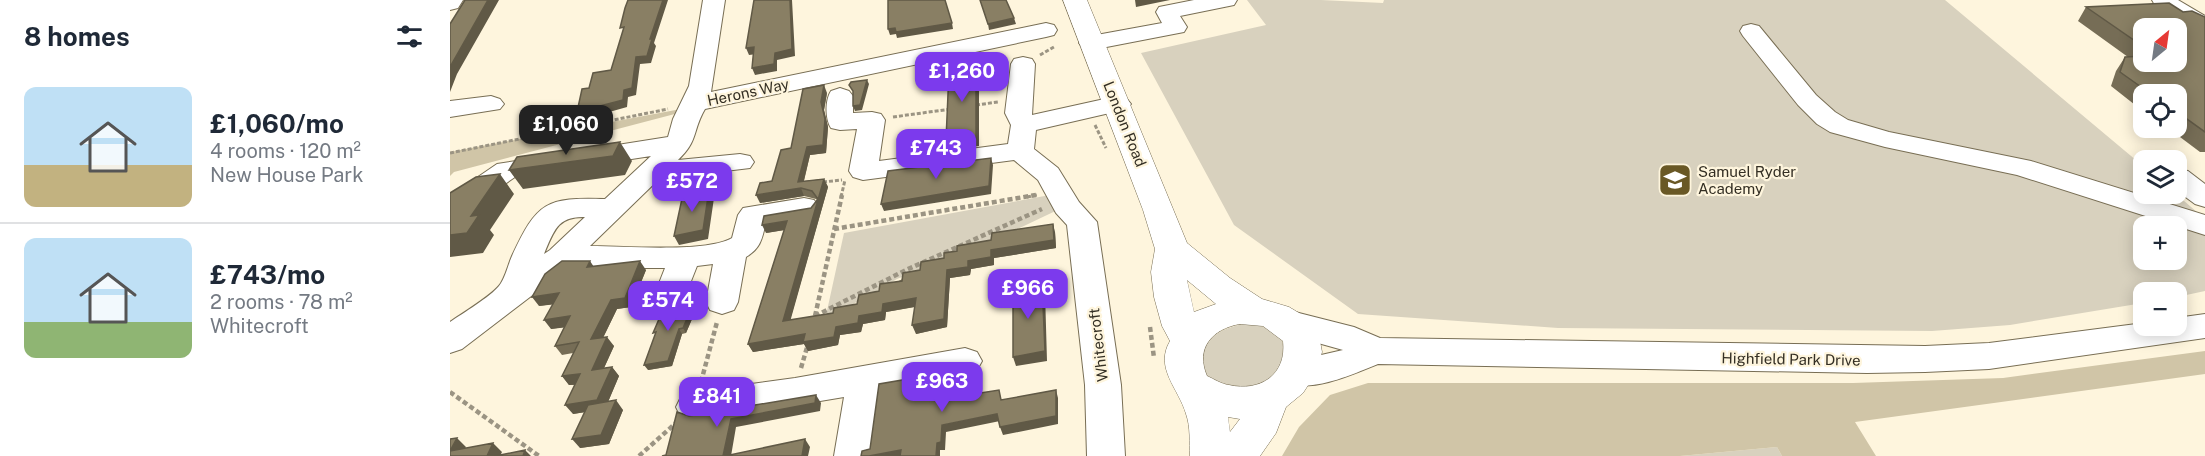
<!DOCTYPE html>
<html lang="en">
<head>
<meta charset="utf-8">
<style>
  body { margin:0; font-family:"Public Sans",sans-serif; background:#f6f6f7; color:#1f2937; height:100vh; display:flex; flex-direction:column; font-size:22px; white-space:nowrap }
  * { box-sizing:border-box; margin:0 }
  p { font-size:20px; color:#747a83 }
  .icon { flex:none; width:33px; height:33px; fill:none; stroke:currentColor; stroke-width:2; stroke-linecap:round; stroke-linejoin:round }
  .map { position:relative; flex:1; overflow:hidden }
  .details { display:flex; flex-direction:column; background:#fff; width:450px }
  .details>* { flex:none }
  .needle { width:39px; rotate:29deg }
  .fabs { position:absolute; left:1683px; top:18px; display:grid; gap:12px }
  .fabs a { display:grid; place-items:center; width:54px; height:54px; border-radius:12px; background:#fff; box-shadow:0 3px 15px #0003; font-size:30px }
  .price { position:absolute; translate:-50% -51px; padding:0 14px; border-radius:12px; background:#7c3aed; color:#fff; font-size:20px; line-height:39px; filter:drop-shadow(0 2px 3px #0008) }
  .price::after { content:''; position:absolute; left:50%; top:36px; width:18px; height:14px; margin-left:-9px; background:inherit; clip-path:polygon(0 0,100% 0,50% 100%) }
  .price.on { background:#222; color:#fff }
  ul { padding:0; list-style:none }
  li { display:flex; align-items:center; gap:18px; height:150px; padding:0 24px }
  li+li { border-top:2px solid #e0e1e3 }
  li span { display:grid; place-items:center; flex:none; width:168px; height:120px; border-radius:12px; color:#555 }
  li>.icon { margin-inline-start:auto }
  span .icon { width:72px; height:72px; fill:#fffc; stroke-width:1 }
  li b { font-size:26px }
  h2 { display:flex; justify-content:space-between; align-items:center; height:72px; padding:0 24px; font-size:26px }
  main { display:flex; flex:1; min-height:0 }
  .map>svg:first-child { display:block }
  .green { fill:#d8d1be; fill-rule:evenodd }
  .forest { fill:#d0c5a7 }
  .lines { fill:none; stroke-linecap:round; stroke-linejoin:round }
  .minor-casing { stroke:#786e54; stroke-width:2 }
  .major-casing { stroke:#786e54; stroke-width:1 }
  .path-far1 { stroke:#9b9483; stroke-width:3; stroke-dasharray:4 2; stroke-linecap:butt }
  .path { stroke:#9b9483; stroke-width:4.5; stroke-dasharray:5 3; stroke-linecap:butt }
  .minor { fill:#fff; fill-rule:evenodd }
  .major { fill:#fff; fill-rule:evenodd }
  .wall { fill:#766d56; fill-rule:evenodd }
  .shaded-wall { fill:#605946 }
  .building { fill:#897f64; stroke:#605946; stroke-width:1.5 }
  .labels { text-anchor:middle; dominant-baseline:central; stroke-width:4.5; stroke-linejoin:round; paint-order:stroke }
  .street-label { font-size:15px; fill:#342f24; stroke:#fef5dd }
  .poi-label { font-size:15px; fill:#342f24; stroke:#fef5dd; text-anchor:start }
</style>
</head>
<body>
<main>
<section class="details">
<h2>8 homes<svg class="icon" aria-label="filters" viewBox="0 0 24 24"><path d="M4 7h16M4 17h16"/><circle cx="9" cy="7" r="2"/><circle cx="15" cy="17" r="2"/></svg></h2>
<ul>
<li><span style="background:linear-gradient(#bfe0f5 65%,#c2b280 0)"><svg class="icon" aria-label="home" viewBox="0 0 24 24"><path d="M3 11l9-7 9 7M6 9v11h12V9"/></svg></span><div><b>£1,060/mo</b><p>4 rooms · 120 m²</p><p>New House Park</p></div></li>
<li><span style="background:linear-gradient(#bfe0f5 70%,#8fb573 0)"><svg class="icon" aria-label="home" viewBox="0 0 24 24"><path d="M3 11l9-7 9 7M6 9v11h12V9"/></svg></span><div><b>£743/mo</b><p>2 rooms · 78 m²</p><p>Whitecroft</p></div></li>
</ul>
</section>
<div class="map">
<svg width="1755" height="456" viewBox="0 0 1755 456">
  <rect width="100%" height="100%" fill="#fef5dd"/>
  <path class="green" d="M797,0H871L933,3L934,0H1495L1693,166L1694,194H1726L1755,219V291L1727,297L1726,292H1694L1693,303L1560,325L1482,331L1108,328L908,314L784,225L691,53L816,25ZM1694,226H1726V260H1694Z
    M611,193L616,206L542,241L447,279L375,320L394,233Z
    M793,324C827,326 836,333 835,367C829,373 822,382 814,385C754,408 718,339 793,324Z
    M1327,447L1332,456H1230Z"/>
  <path class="forest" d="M231,109L240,110L4,172L0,176V152Z
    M1755,351V374L1405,422L1426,456H1332L1327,447L1230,456H832L849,427L880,395L918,383H1403L1553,378Z"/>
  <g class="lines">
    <defs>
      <path id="minor" d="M0,0H13L8,8L0,10Z
        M253,0H275L261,92L596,23L604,25L607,30L604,35L596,37L255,109C242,131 249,140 228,160L290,154L300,156L304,162L300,168L209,179L140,246C174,246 255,253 282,238L288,215L293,208L354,198L364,200L369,207L364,214L316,222C312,239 311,248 296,257L288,302L284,310L272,314L260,310L256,302L263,264L247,266L230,309L218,313L206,309L202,301L215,268H118L12,349L0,353V322C13,313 40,297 49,286C55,279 58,265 62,256C87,202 96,197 155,199L201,156L65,177L26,204L16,207L6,204L2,198L6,192L47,164L218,137L223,119L239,86ZM135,217L100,250L94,254C104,230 108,216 135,217Z
        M744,0H787L784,5L730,16L737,27L734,32L641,50L633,48L629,43L633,38L641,36L712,23L706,12L709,7Z
        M1702,0H1728L1755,16V33L1747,31L1705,5Z
        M1301,24L1309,26L1366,95L1385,112L1398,120L1439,132L1581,161L1755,215V235L1567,175L1435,147L1380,132L1367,124L1348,105L1293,36L1290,31L1293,26Z
        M573,57L582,59L585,64L582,115L668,96L677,99L681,104L677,109L586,130L584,149L608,168L629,202L647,222L671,385L675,456H637L635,385L617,225L606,213L588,180L564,160L413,180L403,177L399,171L407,129L390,130L381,128C375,119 375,100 381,91L390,88L399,91L403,96V113L422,112L431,114L435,120L429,161L558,144L561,125L555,113L561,64L564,59Z
        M41,96L50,99L54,104L50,109L0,117V101Z
        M1726,169L1738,171L1755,184V207L1745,204L1726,190Z
        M837,310L904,327L930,338L1475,346L1539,343L1694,323V326H1726V318L1755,314V338L1539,369L1475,372L1417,373L928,364C901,375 864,392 836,383L830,373L836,363L893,350L825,331L820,322L825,313Z
        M515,348L527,352L532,361L527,370L431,390L422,456H384L394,397L244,422L231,417L226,407L231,397L244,392L345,378Z"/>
      <path id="major" d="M613,0H637L737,243L780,278L812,299L839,307L849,313L859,321L870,341L872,352L866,373L853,393L836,407L826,433L810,456H740C739,442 741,428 736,414C729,389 704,368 720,341L712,326L704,297L701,272L705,249L693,210ZM737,280L766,304L744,312ZM790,324L813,326L833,341C837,375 810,392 779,385C771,384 764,379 757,376C745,348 762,329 790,324ZM778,417L790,419L780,432Z"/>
    </defs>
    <use href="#minor" class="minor-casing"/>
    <use href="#major" class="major-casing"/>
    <path class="path-far1" d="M590,55L604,47
      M526,105L548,102
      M443,117L501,109
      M645,125L656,148
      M0,153L218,109
      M373,182L392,180
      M391,197L395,180
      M577,197L587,195"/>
    <path class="path" d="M384,229L586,195
      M365,316L456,270L592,209
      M365,316L392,195
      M700,327L704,358
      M351,368L358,344
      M251,382L267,322
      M0,392L89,456
      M189,456L227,422"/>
    <use href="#minor" class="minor"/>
    <use href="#major" class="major"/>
  </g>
  <path class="wall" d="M1636,7L1733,12L1755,17V152H1750L1718,128H1726V94H1694V112L1661,86L1666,71L1675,57H1678L1628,21ZM1694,28L1726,62H1694Z
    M377,93L374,110L378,127L376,153L360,155L354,181L374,179L378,187L340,320L383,313L407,304L429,291L494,258L605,232L606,248L544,258V265L521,269L520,275L500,278L497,327L466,334L465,307L436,312L435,320L413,324L411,332L390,335L388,345L358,351L354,344L303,352L298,344L334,230L316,233L361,208L367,200L366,199L354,196L310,203L341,148Z
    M144,266L196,270L181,307L167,309L153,338L164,346L154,368L162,367L169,376L158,402L173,410L159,444L130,448L135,412L123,414L125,385H119L112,376L123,353L112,355L105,346L114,327L101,329L103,304L89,306Z
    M245,300L248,305L236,333L232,334L222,366L198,370L228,306Z"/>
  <path class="shaded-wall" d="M38,0H49L7,74L0,92V67Z
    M213,0H218L204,43L206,46L201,63L190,64L186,95L178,97L177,107L131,120L127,112L174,90L186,57L200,39Z
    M340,0H342L345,56L327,60V71L305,75L302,68L325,53Z
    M685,0H720L686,7Z
    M564,18L566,24L539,30L538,24Z
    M502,23L503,29L447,38L446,34L440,35L438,29Z
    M304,47L307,54L299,55L296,48Z
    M526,64L529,73V146L499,150L496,140Z
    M417,80L419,84L412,110L405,111L403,106Z
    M374,85L377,93L374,110L378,127L376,153L360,155L352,188L348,182L357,147L371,102Z
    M170,142L182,161L175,175L73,189L59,170Z
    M541,158L543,165L541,194L434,211L431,204Z
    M50,174L64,194L40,230L44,235L33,253L0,257V235L21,216Z
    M374,179L378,187L338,329L333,321Z
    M351,188L354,196L310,203L306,195Z
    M259,190L264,198L258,239L229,245L224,236Z
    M337,221L341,229L316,233L312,225Z
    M603,224L605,232L606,248L544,258V265L521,269L520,275L500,278L497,327L466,334L462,325L497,270Z
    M140,261L146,270L137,267Z
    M190,261L196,270L181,307L167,309L148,348L141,339L161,300Z
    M592,282L595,292L597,361L566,366L563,357Z
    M109,293L116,303L89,306L82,297Z
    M466,298L469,306L436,312L435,320L413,324L411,332L390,335L388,345L358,351L354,344L303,352L298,344L386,327L433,304Z
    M245,300L248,305L236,333L233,328Z
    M120,316L127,326L101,329L94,320Z
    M229,329L232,334L222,366L198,370L194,365Z
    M157,337L164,346L149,379L142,370Z
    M162,367L169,376L155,409L123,414L115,405Z
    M494,373L497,381V399L494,392Z
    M130,374L137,383L119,385L112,376Z
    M512,387L515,395L511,396Z
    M606,390L608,398V424L553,435L550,427Z
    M366,395L371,403L370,411L286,427L281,456H273L281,419Z
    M166,400L173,410L159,444L130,448L122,439Z
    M547,414L550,421L496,432L495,450H490V456H486L487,443L492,425Z
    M7,438L16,447L11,456L0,451Z
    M355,439L360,447L358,456H352Z
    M43,443L52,452L50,456H37Z
    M75,450L81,456H73Z
    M451,450L454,456H419Z"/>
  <path class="building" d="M15,0H38L0,67V24Z
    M178,0H213L200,39H202L197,56L186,57L182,88L174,90L173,100L127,112L132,89L139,88L143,73L161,70L174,27L170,28L175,8Z
    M304,0H340L342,49L325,53L324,64L302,68L304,47L296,48Z
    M438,0H495L502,23L446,32L445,28L438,29Z
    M530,0H556L564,18L538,24Z
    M1719,3L1733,12L1742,11L1755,17V132L1726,111V94H1701L1670,72L1675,57L1694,56V62H1726V28H1694V47L1636,7Z
    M526,64V137L496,140L499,71H502L503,67Z
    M417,80L410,105L403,106V91L399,85L401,82Z
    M374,85L371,102L375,119L373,145L357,147L348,182L374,179L333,321L383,313L384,308L407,304L409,295L429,291L430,284L452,281L453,273L470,270L471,262L494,258V253L507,251V246L541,240L542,233L603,224L604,240L541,250V257L518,261V267L497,270L494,319L462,325L466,298L433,304L432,312L409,316L408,323L386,327L384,337L353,342L355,334L298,344L337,221L312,225L314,216L361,208L368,199L362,191L351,188L306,195L310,183L322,181L331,150L341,148L353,89Z
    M170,142L163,156L59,170L67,157Z
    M541,158L539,186L431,204L438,171Z
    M50,174L21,216L29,215L17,233L0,235V193L26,177Z
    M259,190L253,230L224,236L233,194Z
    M112,261H140L137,267L190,261L175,298L161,300L141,339L157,337L142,370L162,367L147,400L115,405L130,374L112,376L129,342L105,346L120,316L94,320L109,293L82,297L95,274Z
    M592,282L595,351L563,357V287Z
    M245,300L233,328L229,329L218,361L194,365L206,332L203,333L213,310L228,306L230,302Z
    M494,373V392L512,387L511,396L549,390L551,400L606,390V416L550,427L547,414L492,425L491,442L487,443L486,456H450L451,450L419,456H411L412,451L420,449L429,384Z
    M366,395L365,403L281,419L273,456H212L216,455L227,412L239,416Z
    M166,400L151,435L122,439L138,405Z
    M7,438L0,451L43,443L37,456H0V439Z
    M355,439L352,456H275Z
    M75,450L73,456H45Z"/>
  <defs>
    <symbol id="school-square" viewBox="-11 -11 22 22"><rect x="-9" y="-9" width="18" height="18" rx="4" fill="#695825" stroke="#fef5dd"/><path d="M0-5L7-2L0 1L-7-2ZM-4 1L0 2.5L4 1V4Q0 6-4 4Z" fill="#fff"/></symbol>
  </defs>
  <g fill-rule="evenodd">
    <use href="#school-square" x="1206" y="161" width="38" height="38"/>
  </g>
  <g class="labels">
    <g class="street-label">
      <text transform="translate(298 92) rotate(-12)">Herons Way</text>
      <text transform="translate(675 124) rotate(68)">London Road</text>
      <text transform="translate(648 345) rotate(-97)">Whitecroft</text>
      <text transform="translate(1341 359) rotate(1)">Highfield Park Drive</text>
    </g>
    <g class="poi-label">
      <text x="1248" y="171">Samuel Ryder<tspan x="1248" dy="17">Academy</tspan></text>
    </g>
  </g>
</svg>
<div class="fabs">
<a><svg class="needle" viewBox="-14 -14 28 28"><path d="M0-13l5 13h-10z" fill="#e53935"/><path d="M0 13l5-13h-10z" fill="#747a83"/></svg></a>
<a><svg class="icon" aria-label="locate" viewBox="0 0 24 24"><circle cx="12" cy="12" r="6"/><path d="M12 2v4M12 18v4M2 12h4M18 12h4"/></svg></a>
<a><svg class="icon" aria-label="layers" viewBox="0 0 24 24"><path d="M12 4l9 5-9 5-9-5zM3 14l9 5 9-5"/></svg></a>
<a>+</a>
<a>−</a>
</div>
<b class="price" style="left:512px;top:103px">£1,260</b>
<b class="price on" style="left:116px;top:156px">£1,060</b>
<b class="price" style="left:486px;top:180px">£743</b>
<b class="price" style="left:242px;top:213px">£572</b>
<b class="price" style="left:578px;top:320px">£966</b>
<b class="price" style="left:218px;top:332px">£574</b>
<b class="price" style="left:492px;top:413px">£963</b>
<b class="price" style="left:267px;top:428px">£841</b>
</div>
</main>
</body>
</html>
